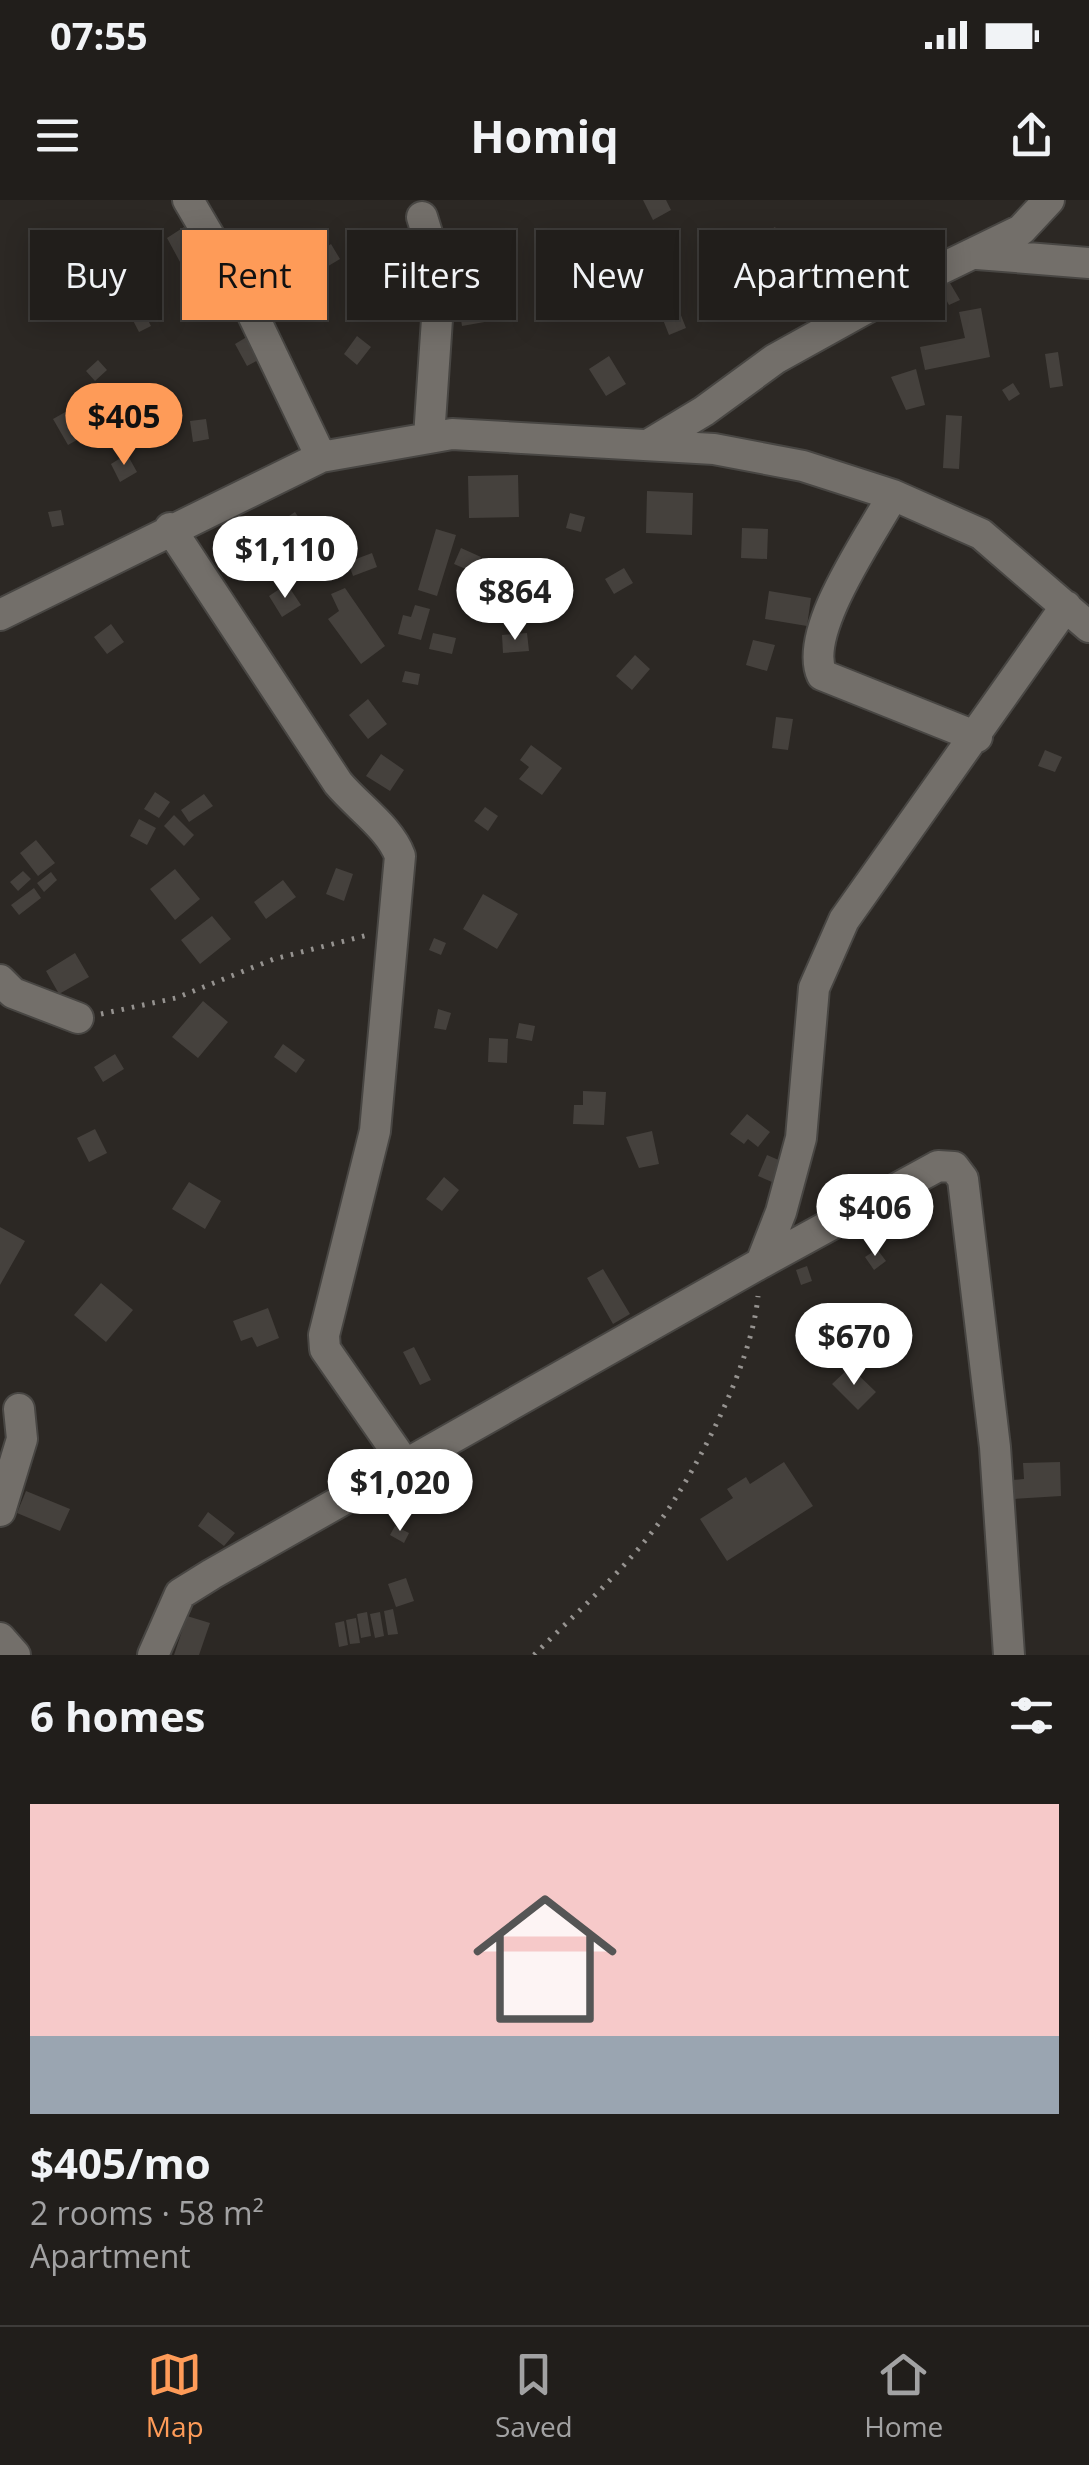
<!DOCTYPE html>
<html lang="en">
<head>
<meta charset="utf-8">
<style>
  body { margin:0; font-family:"Open Sans",sans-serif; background:#292724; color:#f1f3f6; height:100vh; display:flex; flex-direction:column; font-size:38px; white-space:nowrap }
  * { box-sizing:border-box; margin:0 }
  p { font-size:32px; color:#a2a2a3 }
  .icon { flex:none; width:55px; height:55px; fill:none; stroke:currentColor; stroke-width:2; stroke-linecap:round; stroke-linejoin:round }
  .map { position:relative; height:1455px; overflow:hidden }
  .panel { display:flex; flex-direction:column; background:#211e1b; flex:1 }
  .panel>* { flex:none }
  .guide { position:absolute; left:30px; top:30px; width:1030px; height:90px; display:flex; gap:20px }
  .price { position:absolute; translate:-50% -85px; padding:0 22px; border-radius:35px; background:#fff; color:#222; font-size:32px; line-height:65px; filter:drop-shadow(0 2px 5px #0008) }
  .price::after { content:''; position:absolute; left:50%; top:60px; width:30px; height:22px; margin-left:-15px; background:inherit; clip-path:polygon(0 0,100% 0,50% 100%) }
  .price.active { background:#fe9b58; color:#111 }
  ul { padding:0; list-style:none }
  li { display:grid; align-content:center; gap:20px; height:530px; padding:0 30px }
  li span { display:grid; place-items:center; height:310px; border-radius:0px; color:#555 }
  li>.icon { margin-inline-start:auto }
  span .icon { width:180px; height:180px; fill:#fffc; stroke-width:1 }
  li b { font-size:42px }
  h2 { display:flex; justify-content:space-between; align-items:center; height:120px; padding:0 30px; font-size:42px }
  .pill { padding:0 35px; border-radius:0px; background:#211e1b; box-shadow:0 5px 25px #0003,0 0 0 2px #3e3c3a; font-size:35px; line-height:90px }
  .pill.active { background:#fe9b58; color:#111 }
  .status { display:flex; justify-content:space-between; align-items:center; height:70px; padding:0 50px; background:#211e1b; direction:ltr }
  .status svg { height:28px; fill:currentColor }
  header { display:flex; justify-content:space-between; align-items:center; height:130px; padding:0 30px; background:#211e1b; font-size:45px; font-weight:700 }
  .tabs { display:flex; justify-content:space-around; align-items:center; height:140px; border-top:2px solid #3e3c3a; background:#211e1b; font-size:28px; color:#a2a2a3 }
  .tabs a { display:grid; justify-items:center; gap:5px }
  .tabs .active { color:#fe9b58 }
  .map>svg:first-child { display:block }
  .building { fill:#45413d }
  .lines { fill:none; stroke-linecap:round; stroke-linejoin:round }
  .minor-casing { stroke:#484643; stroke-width:34 }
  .path { stroke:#969390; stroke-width:5; stroke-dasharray:2.5 8; stroke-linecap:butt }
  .minor { stroke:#736f6a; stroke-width:30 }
</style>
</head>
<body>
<div class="status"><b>07:55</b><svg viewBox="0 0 49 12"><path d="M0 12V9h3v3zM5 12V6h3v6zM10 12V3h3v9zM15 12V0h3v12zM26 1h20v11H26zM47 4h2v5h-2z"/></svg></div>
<header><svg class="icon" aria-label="menu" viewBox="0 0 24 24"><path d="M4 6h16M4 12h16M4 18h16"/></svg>Homiq<svg class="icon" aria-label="share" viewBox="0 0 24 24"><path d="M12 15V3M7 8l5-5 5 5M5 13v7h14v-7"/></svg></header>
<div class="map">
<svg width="1089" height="1455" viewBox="0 0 1089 1455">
  <rect width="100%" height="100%" fill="#2c2824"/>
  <path class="building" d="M643,0H666L671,10L653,20Z
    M184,27L204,63L186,73L167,38Z
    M775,27L786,45L761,61L749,43Z
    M331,44L340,59L325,68L317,53Z
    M424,63L426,95L397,96L396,64Z
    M730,64L745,93L731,101L712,91L705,77Z
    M850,68L867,95L853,103L836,76Z
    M505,73L513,117L462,126L455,82Z
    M947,78L960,100L949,105L937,83Z
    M673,95L686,128L669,135L656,102Z
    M138,101L151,126L139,132L126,107Z
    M981,108L990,157L925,170L920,147L965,138L959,112Z
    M250,135L262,158L247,166L235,144Z
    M357,136L371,147L357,165L344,154Z
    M1058,152L1063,186L1050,188L1045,154Z
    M609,156L626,184L606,196L589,169Z
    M98,160L107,170L95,181L86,171Z
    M916,169L925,205L906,210L891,177Z
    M1013,183L1020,194L1009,201L1002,190Z
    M76,206L91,232L68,245L53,219Z
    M946,215L962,216L959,269L943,268Z
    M206,219L209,239L193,242L190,221Z
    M127,254L137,272L120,282L111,264Z
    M518,275L519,317L469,318L468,276Z
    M647,291L693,293L692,335L646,333Z
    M61,310L64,325L52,327L48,312Z
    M295,312L322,353L295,371L268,330Z
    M570,313L585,317L581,332L566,328Z
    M742,328L768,329L767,359L741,358Z
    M436,329L456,335L437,396L418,390Z
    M461,348L481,357L475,373L454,364Z
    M372,353L377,367L353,376L348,362Z
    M624,368L633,383L614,394L605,379Z
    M287,384L301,405L282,417L269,396Z
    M345,388L385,446L361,464L328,419L339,411L331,394Z
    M769,391L811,398L807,426L765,419Z
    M415,405L430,409L421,440L398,434L403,415L411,417Z
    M111,424L124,442L107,454L94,437Z
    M433,433L456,438L452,454L429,449Z
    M527,433L529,451L503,453L502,435Z
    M753,440L775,445L767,471L746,465Z
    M635,455L650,469L632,490L616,476Z
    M405,471L420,474L418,485L402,482Z
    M368,499L387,524L368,539L349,515Z
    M776,517L793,519L788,550L772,548Z
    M531,545L562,568L542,595L519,579L529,567L520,560Z
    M1045,550L1062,557L1055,572L1038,566Z
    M381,554L404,570L390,591L366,576Z
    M155,592L170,602L159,618L144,609Z
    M204,594L213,606L189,622L181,610Z
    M485,607L498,616L488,631L474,621Z
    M174,615L194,635L184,646L164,626Z
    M139,619L156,628L147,645L130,636Z
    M36,640L55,663L38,676L20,653Z
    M336,668L353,674L344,701L326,694Z
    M175,669L200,699L175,720L150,689Z
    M23,671L31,679L18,691L10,682Z
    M51,672L57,680L44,692L37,683Z
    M283,680L296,697L266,719L254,702Z
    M34,688L41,698L19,715L11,705Z
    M483,694L518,714L497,749L463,729Z
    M212,716L231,739L200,764L181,740Z
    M434,738L446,743L441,755L429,750Z
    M75,753L89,777L59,794L46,771Z
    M203,801L228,822L198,858L172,837Z
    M438,809L451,813L446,830L434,828Z
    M519,823L535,826L532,841L516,838Z
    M489,838L508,839L507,863L488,862Z
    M283,844L305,860L296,873L274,857Z
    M115,854L124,869L103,882L94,867Z
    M583,891L606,892L604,925L573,924L574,905H583Z
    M747,914L770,932L758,947L748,939L744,944L730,934Z
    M95,929L107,953L89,962L77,938Z
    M652,931L659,964L639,968L626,937Z
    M767,955L781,961L772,982L758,976Z
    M444,977L459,990L442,1011L426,999Z
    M189,982L221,1001L205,1029L172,1009Z
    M0,1027L25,1041L0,1085Z
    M877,1049L886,1061L874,1070L865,1057Z
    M807,1066L812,1081L801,1085L796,1070Z
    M603,1069L630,1114L613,1124L587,1078Z
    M101,1083L133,1110L106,1142L74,1115Z
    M268,1108L279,1138L257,1147L252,1137L241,1141L233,1121Z
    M414,1147L431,1180L420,1185L403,1152Z
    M850,1167L876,1192L858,1210L832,1184Z
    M784,1262L813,1306L727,1361L700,1319L733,1298L727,1289L746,1277L750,1284Z
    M1060,1262L1061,1296L1013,1299V1280L1024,1279L1023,1263Z
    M26,1291L70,1309L60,1331L17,1313Z
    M208,1312L235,1333L224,1346L198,1326Z
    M395,1326L409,1333L404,1343L390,1335Z
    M406,1378L414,1401L396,1407L388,1384Z
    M393,1409L398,1434L388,1435L384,1411Z
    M367,1412L371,1436L361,1438L357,1414Z
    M380,1412L384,1436L375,1438L370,1414Z
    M187,1416L210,1423L199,1455H174Z
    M356,1418L360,1443L350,1444L346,1420Z
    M344,1421L348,1445L339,1447L335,1423Z"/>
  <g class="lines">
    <defs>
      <path id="minor" d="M188,0L242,92L321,257
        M422,17L440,75L429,237
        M977,54L1089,63
        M651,243L704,211L775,159L912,83L1021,30L1049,0
        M893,295C872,334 802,432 822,475L977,537
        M170,328L338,583C358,607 390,628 400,656L375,931L324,1135L325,1149L405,1264
        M0,415L321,257L452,234L714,249L803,266L893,295L981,334L1089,427
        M0,780L13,793L78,818
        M761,1063L938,966L954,967L963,979L995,1247L1009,1455
        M0,1311L22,1239L19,1209
        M0,1438L15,1455
        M153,1455L180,1394L212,1374L761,1063L781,1012L801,938L814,788L844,720L1066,406"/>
    </defs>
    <use href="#minor" class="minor-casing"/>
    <path class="path" d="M101,814L176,798L274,759L368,735
      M534,1455C576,1413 626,1369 661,1320C700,1264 752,1163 758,1096"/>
    <use href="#minor" class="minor"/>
  </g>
</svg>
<b class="price active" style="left:124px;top:268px">$405</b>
<b class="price" style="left:285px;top:401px">$1,110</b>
<b class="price" style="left:515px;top:443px">$864</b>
<b class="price" style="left:875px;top:1059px">$406</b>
<b class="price" style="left:854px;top:1188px">$670</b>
<b class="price" style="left:400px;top:1334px">$1,020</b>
<div class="guide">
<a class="pill">Buy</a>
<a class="pill active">Rent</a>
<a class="pill">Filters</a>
<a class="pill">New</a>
<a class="pill">Apartment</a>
</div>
</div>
<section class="panel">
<h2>6 homes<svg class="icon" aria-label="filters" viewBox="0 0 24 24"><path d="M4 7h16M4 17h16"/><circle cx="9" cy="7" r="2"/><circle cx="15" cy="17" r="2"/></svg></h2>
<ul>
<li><span style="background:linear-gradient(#f6c9c9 75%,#9aa5b1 0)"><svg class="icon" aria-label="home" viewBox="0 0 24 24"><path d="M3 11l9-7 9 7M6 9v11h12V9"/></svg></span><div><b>$405/mo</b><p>2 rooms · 58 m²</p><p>Apartment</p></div></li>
</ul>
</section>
<nav class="tabs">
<a class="active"><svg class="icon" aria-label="map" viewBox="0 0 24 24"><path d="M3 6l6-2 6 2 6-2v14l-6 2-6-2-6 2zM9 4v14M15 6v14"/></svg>Map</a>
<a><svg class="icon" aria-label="saved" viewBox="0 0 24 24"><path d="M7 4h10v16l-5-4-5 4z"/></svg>Saved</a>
<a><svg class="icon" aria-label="home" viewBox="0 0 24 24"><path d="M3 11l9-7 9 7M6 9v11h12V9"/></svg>Home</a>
</nav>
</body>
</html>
